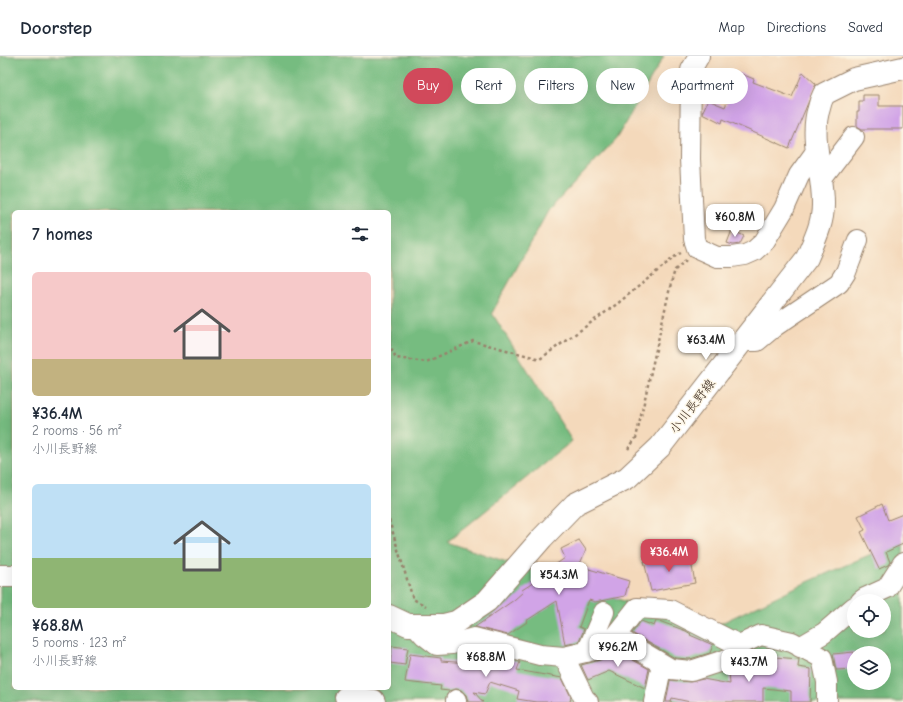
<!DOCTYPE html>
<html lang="en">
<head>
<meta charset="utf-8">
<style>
  body { margin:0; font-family:"Comic Neue","Klee One",sans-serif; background:#f6f6f7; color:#1f2937; height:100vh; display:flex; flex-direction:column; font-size:15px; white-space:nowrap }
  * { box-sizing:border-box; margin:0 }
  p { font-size:13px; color:#747a83 }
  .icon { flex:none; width:22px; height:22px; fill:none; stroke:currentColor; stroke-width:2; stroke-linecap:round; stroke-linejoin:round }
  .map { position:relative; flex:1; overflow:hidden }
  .side { position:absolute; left:12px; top:154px; width:379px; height:480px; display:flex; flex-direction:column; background:#fff; border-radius:6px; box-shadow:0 4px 16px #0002 }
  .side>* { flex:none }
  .hud { position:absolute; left:403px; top:12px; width:380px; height:36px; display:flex; gap:8px }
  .tools { position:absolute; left:847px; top:538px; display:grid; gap:8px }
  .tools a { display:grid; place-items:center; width:44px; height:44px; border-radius:50%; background:#fff; box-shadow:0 4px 16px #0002; font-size:20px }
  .price { position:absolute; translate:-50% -34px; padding:0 9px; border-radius:8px; background:#fff; color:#222; font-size:13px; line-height:26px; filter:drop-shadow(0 1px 2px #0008) }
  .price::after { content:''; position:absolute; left:50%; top:24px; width:12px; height:9px; margin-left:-6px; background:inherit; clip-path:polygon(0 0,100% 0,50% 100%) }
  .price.on { background:#d1495b; color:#fff }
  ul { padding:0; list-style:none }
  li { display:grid; align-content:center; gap:8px; height:212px; padding:0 20px }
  li span { display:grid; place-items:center; height:124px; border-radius:6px; color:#555 }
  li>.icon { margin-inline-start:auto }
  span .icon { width:72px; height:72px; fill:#fffc; stroke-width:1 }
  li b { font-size:17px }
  h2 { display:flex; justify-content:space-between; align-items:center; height:48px; padding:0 20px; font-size:17px }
  .chip { padding:0 14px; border-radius:18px; background:#fff; box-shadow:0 4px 16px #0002; font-size:14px; line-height:36px }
  .chip.on { background:#d1495b; color:#fff }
  header { display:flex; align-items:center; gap:24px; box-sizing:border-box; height:56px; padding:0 20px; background:#fff; border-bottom:1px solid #e0e1e3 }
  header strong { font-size:19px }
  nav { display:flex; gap:22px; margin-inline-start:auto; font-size:14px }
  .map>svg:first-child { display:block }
  .forest { fill:#76bc80; stroke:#58734f; fill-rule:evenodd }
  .building { fill:#d1a4e7 }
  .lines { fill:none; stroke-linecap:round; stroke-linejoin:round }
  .minor-casing { stroke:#98826c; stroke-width:22 }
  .major-casing { stroke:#98826c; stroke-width:24 }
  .path { stroke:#98826c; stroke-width:2.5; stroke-dasharray:3 3; stroke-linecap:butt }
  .minor { stroke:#fff; stroke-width:20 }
  .major { stroke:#fff; stroke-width:22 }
  .labels { text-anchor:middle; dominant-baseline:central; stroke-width:3; stroke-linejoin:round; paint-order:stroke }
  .street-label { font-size:13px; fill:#3b2a1e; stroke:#fcf5e5 }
</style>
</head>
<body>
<header>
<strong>Doorstep</strong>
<nav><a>Map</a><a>Directions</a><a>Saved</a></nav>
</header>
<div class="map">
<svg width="903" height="646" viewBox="0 0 903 646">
  <rect width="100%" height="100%" fill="#fcf5e5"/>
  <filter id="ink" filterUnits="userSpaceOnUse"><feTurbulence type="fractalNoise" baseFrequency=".025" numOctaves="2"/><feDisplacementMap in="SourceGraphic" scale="8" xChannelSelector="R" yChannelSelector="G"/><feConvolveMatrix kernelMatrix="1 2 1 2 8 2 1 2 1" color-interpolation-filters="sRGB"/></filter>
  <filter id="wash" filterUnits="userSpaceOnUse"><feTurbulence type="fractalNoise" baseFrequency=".012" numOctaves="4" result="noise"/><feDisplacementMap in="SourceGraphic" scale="16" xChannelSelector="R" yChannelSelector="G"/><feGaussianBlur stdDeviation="0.9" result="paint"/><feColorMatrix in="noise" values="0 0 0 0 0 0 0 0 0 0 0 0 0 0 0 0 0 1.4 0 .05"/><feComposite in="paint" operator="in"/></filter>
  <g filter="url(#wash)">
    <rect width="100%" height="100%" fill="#f4d9bb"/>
    <path class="forest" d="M0,0H664L616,83L548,155L492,257L572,385L447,486L645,552L705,575L794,532L903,484V646H0ZM14,156H389V632H14ZM854,545H884V575H854ZM854,597H884V627H854Z"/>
    <g id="blocks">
      <path class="building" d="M803,16L816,28L789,92L723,63L722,67L702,57L708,44L725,51L739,17L754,23L753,26L792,41Z
        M863,39H879V50H903V73H862L857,70V56H859V45H863Z
        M732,174L744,180L740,188L733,189L727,187Z
        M882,448L888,464L903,458V488L886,496L890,506L888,509L879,513L861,476L865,474L858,460Z
        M579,484L586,494L579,510L629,525L625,540L595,546L589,544L579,571L584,573L579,586L565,589L557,545L526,565L527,566L508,579L475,571L514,544L523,536L522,534L533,527L532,525L565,502L561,493Z
        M675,500L676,507L691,505L695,527L651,535L644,505Z
        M641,565L654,570L656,565H659L686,575L691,578L690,579L713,589L710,597L690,603L675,602L632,577Z
        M392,590L408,592L405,609L390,607Z
        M615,594L649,613L645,632L609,615L588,624L581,609L600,604Z
        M479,595L520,606L517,614L562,622L571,641L570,646H536L517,643L519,635L490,626L485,638L474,636L483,646H468L466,639L461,634L456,633L449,635L440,634L441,630L405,626L410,598L441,602V605L469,607L471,601Z
        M854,596V613L836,614L833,598Z
        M750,599L799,603L798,611L811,613L810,646H791V635L763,632V646H690L672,642L671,646H666L670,624L690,626L703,623L730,628L729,615L741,611L747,605H749Z"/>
    </g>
  </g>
  <g filter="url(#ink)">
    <use href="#blocks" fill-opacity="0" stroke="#98826c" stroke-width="1"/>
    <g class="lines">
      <defs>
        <path id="minor" d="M699,0L691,14L690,103L694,183L697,192L717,201H732L745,199L754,195L764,186L784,153L799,119L817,94
          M821,124L854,81
          M743,285H757L775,270L839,227L846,216L858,184
          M861,545L865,542L887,532L903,507
          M415,569L424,579L437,589L452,588L474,582L540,599L564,601L584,642L588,646
          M615,580L671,613L691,615L737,600L739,589
          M800,591L824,577L854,551
          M587,596L604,556
          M564,601L594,594L615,580L637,552L670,554L739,589L761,579L792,586L822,602L827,626V646
          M345,641L374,644L375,646
          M456,644V646
          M654,646L662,608"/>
        <path id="major" d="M0,520H14
          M389,560L408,569H444L456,566L487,545L542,482L575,448L627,422L660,391L807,202C814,185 823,168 823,149C824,118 809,82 819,52C820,47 822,42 824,38L854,23L903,12"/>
      </defs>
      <use href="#minor" class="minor-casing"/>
      <use href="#major" class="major-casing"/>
      <path class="path" d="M389,287L396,302L426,306L473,285L540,303L617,248L677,199L681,197
        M628,393L636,382L671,227L675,214L686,204
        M389,464L413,543L426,550"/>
      <use href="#minor" class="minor"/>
      <use href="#major" class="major"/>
    </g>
  </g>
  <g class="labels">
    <g class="street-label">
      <text transform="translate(692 350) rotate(-52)">小川長野線</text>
    </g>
  </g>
</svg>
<div class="tools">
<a><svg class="icon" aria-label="locate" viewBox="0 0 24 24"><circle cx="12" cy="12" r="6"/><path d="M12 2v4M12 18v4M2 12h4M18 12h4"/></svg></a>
<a><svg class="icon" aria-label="layers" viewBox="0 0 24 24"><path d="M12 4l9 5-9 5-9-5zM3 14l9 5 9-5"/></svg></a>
</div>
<b class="price" style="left:735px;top:182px">¥60.8M</b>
<b class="price" style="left:706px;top:305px">¥63.4M</b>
<b class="price on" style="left:669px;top:517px">¥36.4M</b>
<b class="price" style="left:559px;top:540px">¥54.3M</b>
<b class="price" style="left:618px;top:612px">¥96.2M</b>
<b class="price" style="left:486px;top:622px">¥68.8M</b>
<b class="price" style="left:749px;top:627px">¥43.7M</b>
<div class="hud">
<a class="chip on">Buy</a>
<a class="chip">Rent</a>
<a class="chip">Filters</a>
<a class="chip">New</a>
<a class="chip">Apartment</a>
</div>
<section class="side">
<h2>7 homes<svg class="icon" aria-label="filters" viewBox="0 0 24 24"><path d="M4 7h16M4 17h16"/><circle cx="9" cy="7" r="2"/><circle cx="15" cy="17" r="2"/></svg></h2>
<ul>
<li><span style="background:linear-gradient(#f6c9c9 70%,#c2b280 0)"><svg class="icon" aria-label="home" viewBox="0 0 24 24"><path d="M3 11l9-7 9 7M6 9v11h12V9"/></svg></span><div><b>¥36.4M</b><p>2 rooms · 56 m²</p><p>小川長野線</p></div></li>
<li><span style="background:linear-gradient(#bfe0f5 60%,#8fb573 0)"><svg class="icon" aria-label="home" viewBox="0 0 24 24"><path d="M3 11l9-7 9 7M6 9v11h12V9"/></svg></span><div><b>¥68.8M</b><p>5 rooms · 123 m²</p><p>小川長野線</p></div></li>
</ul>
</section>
</div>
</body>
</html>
